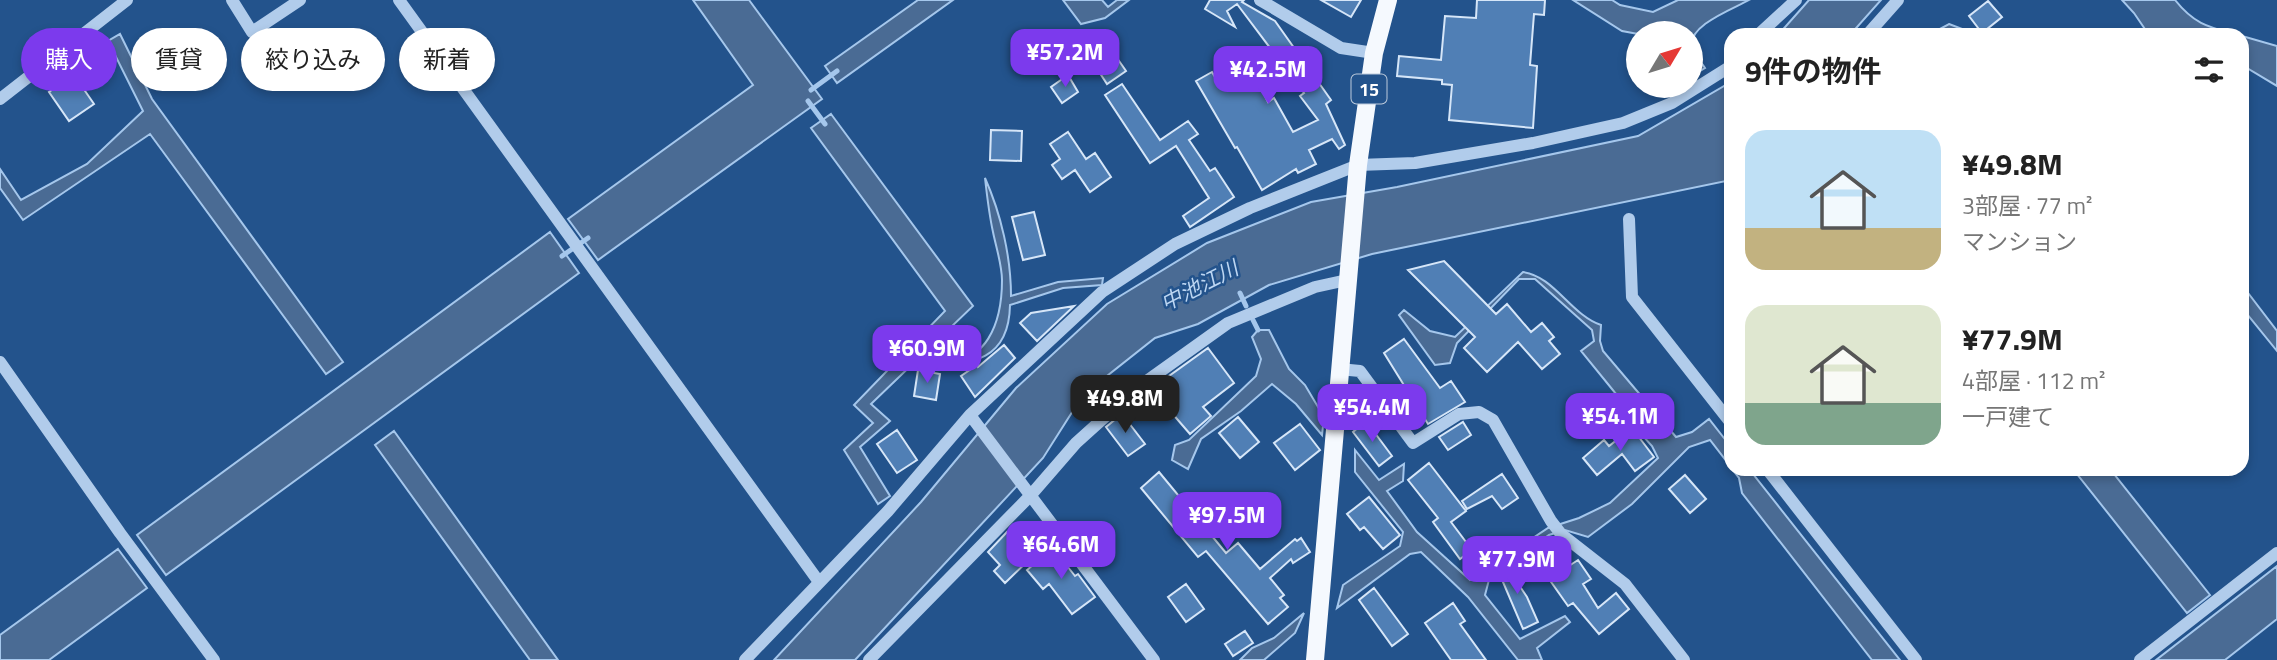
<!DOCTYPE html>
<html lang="ja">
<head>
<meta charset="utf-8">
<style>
  body { margin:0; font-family:"Titillium Web","Noto Sans JP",sans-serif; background:#f6f6f6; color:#222; height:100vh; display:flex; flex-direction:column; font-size:26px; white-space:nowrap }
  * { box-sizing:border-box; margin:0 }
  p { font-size:23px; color:#767676 }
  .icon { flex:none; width:38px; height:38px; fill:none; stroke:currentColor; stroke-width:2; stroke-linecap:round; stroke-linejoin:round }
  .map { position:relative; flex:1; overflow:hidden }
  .panel { position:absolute; left:1724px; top:28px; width:525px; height:448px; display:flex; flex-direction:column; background:#fff; border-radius:21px; box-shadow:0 4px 10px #0003 }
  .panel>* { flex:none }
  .banner { position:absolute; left:21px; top:28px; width:665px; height:63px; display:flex; gap:14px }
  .needle { width:46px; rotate:52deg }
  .buttons { position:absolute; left:1626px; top:21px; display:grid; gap:14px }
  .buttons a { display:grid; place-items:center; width:77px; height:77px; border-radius:50%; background:#fff; box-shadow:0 4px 10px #0003; font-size:35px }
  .price { position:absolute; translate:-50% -60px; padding:0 16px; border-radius:14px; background:#7c3aed; color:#fff; font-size:23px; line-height:46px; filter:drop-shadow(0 2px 4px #0008) }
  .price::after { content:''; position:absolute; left:50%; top:42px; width:21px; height:16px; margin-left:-10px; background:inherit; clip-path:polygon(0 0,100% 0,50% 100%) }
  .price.active { background:#222; color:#fff }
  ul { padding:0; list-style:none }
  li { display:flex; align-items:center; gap:21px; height:175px; padding:0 21px }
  li span { display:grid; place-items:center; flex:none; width:196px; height:140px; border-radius:21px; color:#555 }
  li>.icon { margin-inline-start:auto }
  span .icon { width:84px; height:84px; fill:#fffc; stroke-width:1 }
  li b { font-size:30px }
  h2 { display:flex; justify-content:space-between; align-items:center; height:84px; padding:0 21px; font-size:30px }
  .chip { padding:0 24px; border-radius:32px; background:#fff; box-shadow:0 4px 10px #0003; font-size:24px; line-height:63px }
  .chip.active { background:#7c3aed; color:#fff }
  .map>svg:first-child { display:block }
  .water { fill:#4a6b94; stroke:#a5c7ec; stroke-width:2 }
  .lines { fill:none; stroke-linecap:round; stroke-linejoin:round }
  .stream { stroke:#a5c7ec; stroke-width:5 }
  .building { fill:#507fb5; stroke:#d6e6f8; stroke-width:2 }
  .minor { stroke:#b1cceb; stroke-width:12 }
  .major { stroke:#f5f9fe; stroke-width:18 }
  .labels { text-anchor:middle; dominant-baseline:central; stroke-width:5; stroke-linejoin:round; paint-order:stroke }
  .shield { fill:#23538c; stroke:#bdcbdc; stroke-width:2 }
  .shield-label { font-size:18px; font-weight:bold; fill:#fff }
  .water-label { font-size:21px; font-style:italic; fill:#bdd6f2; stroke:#23538c }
</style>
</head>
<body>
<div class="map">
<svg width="2277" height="660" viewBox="0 0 2277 660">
  <rect width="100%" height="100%" fill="#23538c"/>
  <path class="water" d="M693,0H749L822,99L598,260L568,219L753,85Z
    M918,0H953L837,83L825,66Z
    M1063,0H1102L1108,7L1117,0H1129L1105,18L1081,24Z
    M1573,0H1612L1620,5L1653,12L1678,0H1749C1733,9 1686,26 1692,48C1694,55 1701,62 1705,68L1695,74L1691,67L1690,33L1638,34L1622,31Z
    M1809,0H1881L1850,35H1778Z
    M2122,0H2175C2194,24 2208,27 2237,35H2149L2134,13Z
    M1949,24L1965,30L1968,35H1937L1938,30Z
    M120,34L152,99L343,362L326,374L150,134L23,220L0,188V169L21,200L87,164L143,111L108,41Z
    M2242,36L2277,46V86L2242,65Z
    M1731,82V180L1372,254L1269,285L1198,324L1155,338L1083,395L1043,458L855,660H774L921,502L1016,388L1107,304L1207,243L1311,202L1397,187L1638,136Z
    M831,114L973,306L871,404L890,421L860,447L890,496L878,504L844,450L873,423L854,405L945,311L811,128Z
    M985,178C1001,214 1011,257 1011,296L1058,282L1103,278L1102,285L1063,288L1010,305C1009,360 973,365 927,365L937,353C987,373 1002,319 1002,280C1002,265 996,247 993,232C989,214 987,196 985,178Z
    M550,232L579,273L166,575L137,535Z
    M1523,272C1554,276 1571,315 1601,325L1600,341L1603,351L1676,437L1692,432L1709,419L1731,447V467L1710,440L1689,447L1632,504L1588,537L1565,530L1549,535L1490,576L1485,595L1520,639L1565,616L1570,622L1537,648L1542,660H1518L1468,597L1421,552L1410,554L1337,608L1343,585L1400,546L1403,532L1355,472V450L1379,480L1404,464L1403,481L1387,491L1417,532L1470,580L1548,528L1579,518L1610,503L1658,458L1652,446L1626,417L1625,405L1581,351L1594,341L1592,330L1535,279H1519L1457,343L1450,363L1435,365L1399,315L1404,310L1430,331L1455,337Z
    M2242,285L2277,331V351L2242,308Z
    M1258,330H1269L1289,369L1305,385L1324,417L1322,435L1296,404L1272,384L1241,411L1201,439L1188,469L1172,460L1175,445L1189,440L1256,376L1261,359L1252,337Z
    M394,431L558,660H530L375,445Z
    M1732,469H1749L1900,660H1872L1742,493L1739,478Z
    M2073,469H2110L2210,595L2187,613Z
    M118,549L147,588L49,660H0V635Z
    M2277,566V619L2225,660H2156Z
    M1304,613L1295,633L1264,660H1240L1252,648L1274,638Z"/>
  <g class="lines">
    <path class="stream" d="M811,90L837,71
      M808,101L825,124
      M562,256L588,238
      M1240,293L1246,306
      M1253,320L1258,330"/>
  </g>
  <path class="building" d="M1210,0H1244L1242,2L1275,21L1331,100L1326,104L1345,145L1339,149L1332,139L1309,150L1316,164L1298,173L1296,169L1262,190L1237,147L1235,148L1196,81L1212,72L1216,79L1247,62L1268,102L1274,98L1293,132L1318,120L1300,96L1304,93L1237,4L1227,11L1235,27L1205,9Z
    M1321,0H1361L1351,17Z
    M1477,0H1545L1544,15L1534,14L1530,65L1537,66L1533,128L1449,120L1452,85L1442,84V80L1397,76L1399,56L1441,60L1445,16L1476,18Z
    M1988,1L2002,17L1982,33L1969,16Z
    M1101,35L1126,71L1107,84L1083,47Z
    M74,75L94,104L69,121L49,92Z
    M1068,75L1078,92L1062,103L1051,87Z
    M1122,84L1160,140L1188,121L1198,134L1189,140L1210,171L1215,168L1234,197L1190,227L1183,216L1209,198L1176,146L1150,163L1105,95Z
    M991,130L1022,131L1021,161L990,160Z
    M1068,132L1086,159L1095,153L1111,177L1090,192L1075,170L1062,179L1052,165L1060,159L1050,144Z
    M1034,212L1045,255L1023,260L1012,217Z
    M1444,261L1496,314L1507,304L1531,332L1542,323L1554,337L1549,341L1560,354L1542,369L1518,342L1487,372L1464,348L1475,337L1408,270Z
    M1074,306L1037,341L1020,323L1031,313Z
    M1404,339L1440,388L1451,381L1465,402L1428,424L1384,353Z
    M1004,345L1015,358L975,397L961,376L977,365L978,367Z
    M1208,348L1234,383L1203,407L1211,416L1190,434L1151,389Z
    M918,370L940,374L936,400L914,396Z
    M1122,414L1145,444L1128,456L1106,427Z
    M1238,417L1259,442L1240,458L1219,433Z
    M1366,421L1392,456L1379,466L1353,432Z
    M1463,422L1471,435L1448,450L1439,437Z
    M1300,424L1320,450L1295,470L1274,443Z
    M1632,428L1654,457L1635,471L1622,454L1597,475L1583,458L1604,440L1609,446Z
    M897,430L917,460L897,473L877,444Z
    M1429,463L1466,511L1451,522L1472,550L1460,559L1433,522L1438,518L1408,480Z
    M1159,472L1226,553L1238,543L1260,569L1295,539L1297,541L1301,538L1310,552L1293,563L1291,559L1270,578L1284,595L1280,598L1288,607L1268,624L1206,551L1198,557L1141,488Z
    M1502,474L1518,498L1502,509L1492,496L1467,509L1462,501Z
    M1685,475L1706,499L1690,513L1669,489Z
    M1369,497L1400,535L1383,549L1364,527L1360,530L1347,514Z
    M1007,532L1032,557L1005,583L994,571L1000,565L988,552Z
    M1053,548L1075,576L1078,574L1095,597L1072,614L1049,584L1043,589L1027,570Z
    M1501,558L1527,597L1538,622L1523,629L1494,561Z
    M1578,560L1591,579L1583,584L1598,608L1616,593L1629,609L1599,634L1573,603L1568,606L1549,579Z
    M1186,584L1204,609L1186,622L1168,597Z
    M1374,588L1408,634L1392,646L1359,600Z
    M1453,603L1465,621L1460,624L1486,660H1451L1425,623Z
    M1245,631L1253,643L1233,656L1225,644Z"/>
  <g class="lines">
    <path class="minor" d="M232,0L252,32L300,0
      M399,0L819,582
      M1260,0L1341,48L1374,53
      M1758,35L1796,0
      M1867,35L1898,0
      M0,99L127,0
      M1629,219L1632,297L1731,423
      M0,362L120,533L214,660
      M1339,369L1360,371L1413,443L1459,414L1479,412L1493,420L1551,521L1561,534L1625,584L1684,660
      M970,415L1154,660
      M1767,469L1916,660
      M745,660L888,511L970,415L1102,292L1175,244L1250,208L1358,165L1415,163L1533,143L1623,123L1672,103L1731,66
      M869,660L1030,496L1076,443L1137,388L1228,323L1315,287L1347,280
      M2140,660L2277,553"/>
    <path class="major" d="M1315,660L1358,165L1374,53L1388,0"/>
  </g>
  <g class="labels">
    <rect class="shield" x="1351.5" y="74.5" width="35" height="29" rx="5"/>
    <g class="shield-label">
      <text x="1369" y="89">15</text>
    </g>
    <g class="water-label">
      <text transform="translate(1199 285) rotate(-27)">中池江川</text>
    </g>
  </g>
</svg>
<div class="buttons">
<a><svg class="needle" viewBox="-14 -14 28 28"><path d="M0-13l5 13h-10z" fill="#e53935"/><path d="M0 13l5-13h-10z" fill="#767676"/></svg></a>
</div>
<b class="price" style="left:1065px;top:89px">¥57.2M</b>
<b class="price" style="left:1268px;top:106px">¥42.5M</b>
<b class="price" style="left:927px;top:385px">¥60.9M</b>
<b class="price active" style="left:1125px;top:435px">¥49.8M</b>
<b class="price" style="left:1372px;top:444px">¥54.4M</b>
<b class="price" style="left:1620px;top:453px">¥54.1M</b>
<b class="price" style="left:1227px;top:552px">¥97.5M</b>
<b class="price" style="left:1061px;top:581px">¥64.6M</b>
<b class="price" style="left:1517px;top:596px">¥77.9M</b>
<div class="banner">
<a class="chip active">購入</a>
<a class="chip">賃貸</a>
<a class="chip">絞り込み</a>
<a class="chip">新着</a>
</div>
<section class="panel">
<h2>9件の物件<svg class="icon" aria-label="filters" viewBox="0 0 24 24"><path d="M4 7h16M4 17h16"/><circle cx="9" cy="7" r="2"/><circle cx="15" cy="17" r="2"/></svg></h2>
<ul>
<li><span style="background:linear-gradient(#bfe0f5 70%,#c2b280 0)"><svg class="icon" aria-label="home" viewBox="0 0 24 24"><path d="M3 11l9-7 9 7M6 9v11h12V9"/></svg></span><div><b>¥49.8M</b><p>3部屋 · 77 m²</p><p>マンション</p></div></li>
<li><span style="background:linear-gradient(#dfe7d0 70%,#7fa58c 0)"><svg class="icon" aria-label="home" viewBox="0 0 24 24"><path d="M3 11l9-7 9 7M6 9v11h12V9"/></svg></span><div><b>¥77.9M</b><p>4部屋 · 112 m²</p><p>一戸建て</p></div></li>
</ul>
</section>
</div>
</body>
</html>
